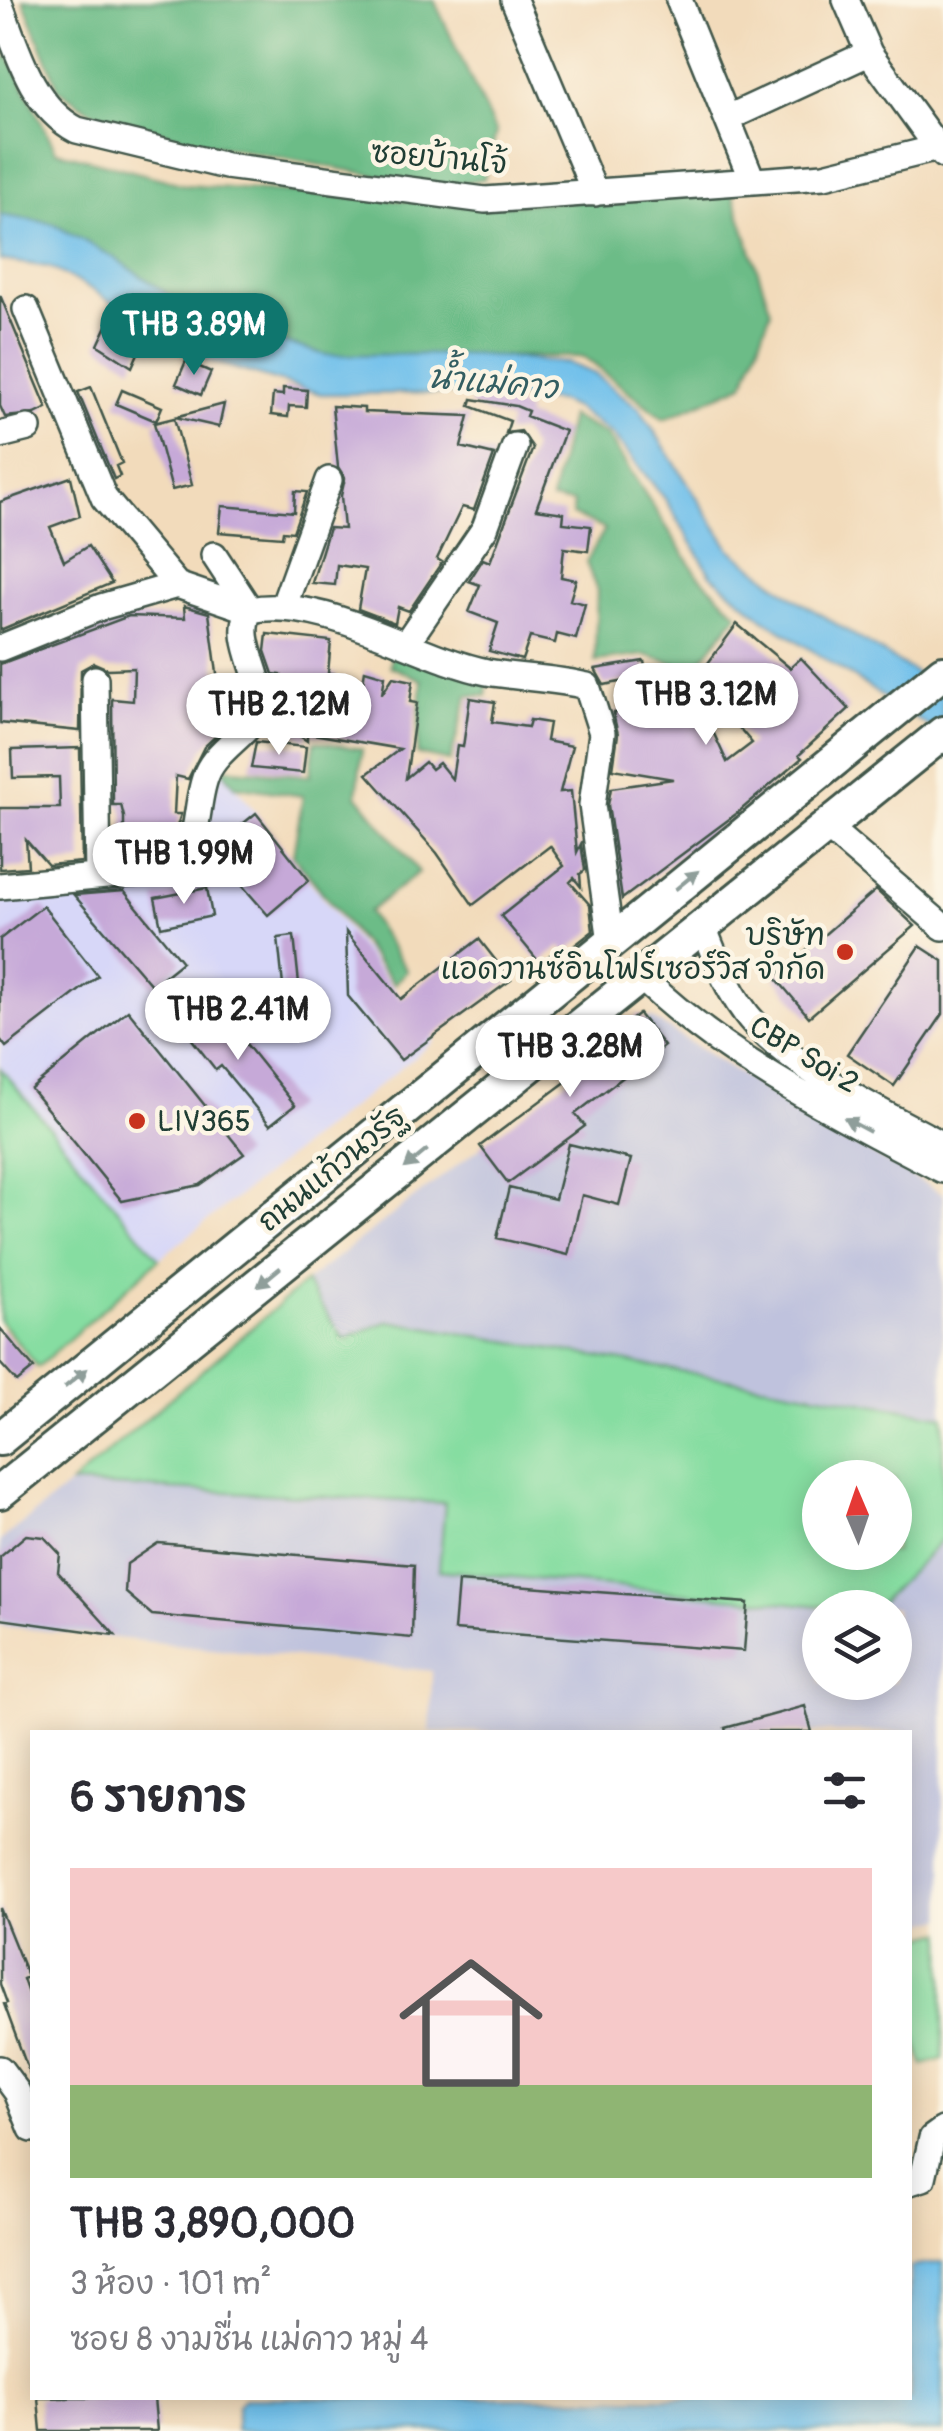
<!DOCTYPE html>
<html lang="th">
<head>
<meta charset="utf-8">
<style>
  body { margin:0; font-family:Pangolin,"Playpen Sans Thai",sans-serif; background:#f7f7f7; color:#2b2b33; height:100vh; display:flex; flex-direction:column; font-size:38px; white-space:nowrap }
  * { box-sizing:border-box; margin:0 }
  p { font-size:32px; color:#7c7c81 }
  .icon { flex:none; width:55px; height:55px; fill:none; stroke:currentColor; stroke-width:2; stroke-linecap:round; stroke-linejoin:round }
  .map { position:relative; flex:1; overflow:hidden }
  .side { position:absolute; left:30px; top:1730px; width:882px; height:670px; display:flex; flex-direction:column; background:#fff; border-radius:0px; box-shadow:0 5px 25px #0003 }
  .side>* { flex:none }
  .needle { width:65px; rotate:358deg }
  .fabs { position:absolute; left:802px; top:1460px; display:grid; gap:20px }
  .fabs a { display:grid; place-items:center; width:110px; height:110px; border-radius:50%; background:#fff; box-shadow:0 5px 25px #0003; font-size:50px }
  .price { position:absolute; translate:-50% -85px; padding:0 22px; border-radius:35px; background:#fff; color:#222; font-size:32px; line-height:65px; filter:drop-shadow(0 2px 5px #0008) }
  .price::after { content:''; position:absolute; left:50%; top:60px; width:30px; height:22px; margin-left:-15px; background:inherit; clip-path:polygon(0 0,100% 0,50% 100%) }
  .price.selected { background:#0f766e; color:#fff }
  ul { padding:0; list-style:none }
  li { display:grid; align-content:center; gap:20px; height:530px; padding:0 40px }
  li span { display:grid; place-items:center; height:310px; border-radius:0px; color:#555 }
  li>.icon { margin-inline-start:auto }
  span .icon { width:180px; height:180px; fill:#fffc; stroke-width:1 }
  li b { font-size:42px }
  h2 { display:flex; justify-content:space-between; align-items:center; height:120px; padding:0 40px; font-size:42px }
  .map>svg:first-child { display:block }
  .built { fill:#d7d7f8 }
  .industrial { fill:#bfc2dd }
  .green { fill:#86dda1; stroke:#528d6a; stroke-width:2.5; fill-rule:evenodd }
  .forest { fill:#6cbc87; stroke:#467c5e; stroke-width:2.5 }
  .water { fill:#70c0eb; stroke:#487e90; stroke-width:2.5 }
  .building { fill:#c6a9d8 }
  .lines { fill:none; stroke-linecap:round; stroke-linejoin:round }
  .minor-casing { stroke:#3f5548; stroke-width:30 }
  .major-casing { stroke:#3f5548; stroke-width:38 }
  .minor { stroke:#fff; stroke-width:25 }
  .major { stroke:#fff; stroke-width:32 }
  .oneway { fill:#8f9e9a }
  .poi-dot { fill:#c8321e; stroke:#fcf5e5; stroke-width:4 }
  .labels { text-anchor:middle; dominant-baseline:central; stroke-width:9; stroke-linejoin:round; paint-order:stroke }
  .street-label { font-size:30px; fill:#1f3d34; stroke:#fcf5e5 }
  .poi-label { font-size:30px; fill:#1f3d34; stroke:#fcf5e5; text-anchor:end }
  .water-label { font-size:32px; font-style:italic; fill:#335e62; stroke:#fcf5e5 }
</style>
</head>
<body>
<div class="map">
<svg width="943" height="2431" viewBox="0 0 943 2431">
  <rect width="100%" height="100%" fill="#fcf5e5"/>
  <filter id="ink" filterUnits="userSpaceOnUse"><feTurbulence type="fractalNoise" baseFrequency=".01" numOctaves="2"/><feDisplacementMap in="SourceGraphic" scale="20" xChannelSelector="R" yChannelSelector="G"/><feConvolveMatrix kernelMatrix="1 2 1 2 8 2 1 2 1" color-interpolation-filters="sRGB"/></filter>
  <filter id="wash" filterUnits="userSpaceOnUse"><feTurbulence type="fractalNoise" baseFrequency=".0048" numOctaves="4" result="noise"/><feDisplacementMap in="SourceGraphic" scale="40" xChannelSelector="R" yChannelSelector="G"/><feGaussianBlur stdDeviation="2.25" result="paint"/><feColorMatrix in="noise" values="0 0 0 0 0 0 0 0 0 0 0 0 0 0 0 0 0 1.4 0 .05"/><feComposite in="paint" operator="in"/></filter>
  <g filter="url(#wash)">
    <rect width="100%" height="100%" fill="#f2dbbb"/>
    <path class="built" d="M221,768L435,1041L159,1259L0,1068V891L194,871Z"/>
    <path class="industrial" d="M650,1017L807,1117L943,1194V1416L389,1321L344,1339L305,1282Z
      M71,1484L445,1504L440,1570L832,1607L820,1608V1682H895V1608L876,1607L943,1539V1919L910,1925V1732H430L432,1671L0,1626V1541Z"/>
    <path class="green" d="M0,1068L159,1259L38,1367L0,1321Z
      M305,1282L344,1339L389,1321L943,1416V1539L876,1607H832L439,1570L445,1503L71,1484ZM820,1478H895V1552H820Z
      M943,1932V2059L923,2065L910,2019V1941Z"/>
    <path class="forest" d="M23,0H434L496,133L484,179L437,187L193,141L94,113L59,90Z
      M9,56L56,151L185,185L480,206L732,191L771,311L744,384L664,419L584,357L326,355L205,319L113,257L51,223L0,215V59Z
      M570,416L607,435L697,574L738,614L694,669L645,655L595,661L597,591L586,562L605,529L572,515L574,503L551,500Z
      M392,650L488,679L486,696L468,695L450,761L417,754L422,680L390,666Z
      M315,741L362,749L357,795L419,872L368,912L407,971L394,984L293,855L303,796L235,786L221,768L310,776Z"/>
    <path class="water" d="M0,215L51,223L113,257L205,319L326,355L474,354L568,363L595,374L640,409L730,549L794,598L943,690V736L764,619L711,575L666,500L612,434L575,408L559,401L472,393L321,394L188,354L93,290L49,267L0,260Z
      M943,2262V2431H235L238,2405L244,2398H910V2267Z"/>
    <g id="blocks">
      <path class="building" d="M0,295L47,408L35,414L5,417L0,406Z
        M113,313L130,321L124,333L143,342L132,367L98,345Z
        M186,361L211,372L201,395L176,384Z
        M91,387L122,463L116,466L120,476L114,479L78,392Z
        M283,388L307,390L306,407L289,406L288,417L271,415L273,394L283,395Z
        M122,390L162,407L156,421L116,404Z
        M472,399L516,406L528,411L526,416L565,431L536,509L564,513L563,523L591,526L588,551L564,548L561,577L576,580L570,600L585,604L576,639L557,634L555,643L530,637L522,660L489,651L498,623L469,612L480,585L469,581L483,559L490,562L533,448L521,431L506,433L510,421L470,406Z
        M224,404L219,427L175,417Z
        M332,406L364,408V412L469,416L461,447L494,455L474,510L462,507L437,559L442,562L409,611L398,607L395,623L358,609L365,569L337,565L335,585L312,583L329,528L344,529L341,496L345,478L338,467Z
        M174,418L192,485L172,490L154,423Z
        M71,477L80,516L50,527L64,561L88,546L112,583L0,630V502Z
        M295,491L307,492L293,532L283,531L282,537L219,532L222,506L294,512Z
        M184,606L209,613L218,681H237V712H224L220,732L204,747L188,779L176,776L174,814H181L169,851L124,855V817L121,805H113L112,699L133,701L134,668L108,669L94,663L81,670L80,731L0,723V664L129,616L185,618Z
        M737,624L790,668L801,658L849,709L799,755L802,758L736,814L622,899L608,805L611,788L673,779L613,769L618,734L613,713L631,709L625,681L604,685L595,669L644,661L646,673L657,670L658,676L679,672L684,693L691,684L727,762L752,743L697,678Z
        M267,634L331,641L328,673L336,674L334,692L361,696L365,670L385,676L382,694L393,677L413,681L410,702L417,703L406,778L425,762L431,769L439,763L452,779L457,746L463,747L470,698L495,702L492,722L528,727L530,720L549,723L546,741L572,746L560,792L571,791L577,852L581,844L585,870L580,874L581,887L574,878L570,882L590,905L593,931L566,952L561,946L540,963L501,916L564,866L550,846L473,905L437,853L367,774L400,749L307,733V741L276,720L281,675L273,674L265,651Z
        M256,742L306,747L303,773L251,768Z
        M80,748L82,862L48,865L26,840L28,867L0,869V808H60L59,777L13,778L12,750Z
        M256,813L309,880L268,915L220,860L222,841Z
        M207,888L212,916L161,927L155,898Z
        M876,890L915,926L809,1017L775,977Z
        M124,891L182,962L152,986L74,895Z
        M43,906L98,976L6,1047L0,1039V939Z
        M346,932L401,999L479,939L511,980L401,1060L348,996Z
        M294,936L303,1022L287,1024L278,938Z
        M920,946L943,961V1014L894,1086L847,1054Z
        M214,1004L295,1105L270,1125L221,1066L216,1070L183,1028Z
        M128,1010L244,1154L200,1185L122,1201L31,1089Z
        M639,1014L664,1046L575,1114L585,1126L508,1183L480,1146L571,1078L565,1070Z
        M569,1144L631,1159L619,1205L582,1195L568,1255L497,1238L509,1188L555,1199Z
        M0,1328L34,1368L17,1382L0,1363Z
        M26,1535L44,1537L60,1554L58,1572L115,1635L0,1619V1557Z
        M158,1543L414,1565L412,1638L152,1615L125,1592L127,1564Z
        M458,1582L748,1603L744,1651L454,1630Z
        M805,1706L812,1732H726L725,1728Z
        M0,1908L28,1977L23,1979L32,2005V2080L4,2004L7,2003L0,1984Z
        M38,2398H154L157,2431H41Z"/>
    </g>
  </g>
  <g filter="url(#ink)">
    <use href="#blocks" fill-opacity="0" stroke="#3f5548" stroke-width="2.5"/>
    <g class="lines">
      <defs>
        <path id="minor" d="M514,0L595,193
          M679,0L752,180
          M846,0L869,53L943,155
          M0,5C17,50 32,107 77,130L226,166L485,200L824,176L938,148
          M728,118L869,53
          M26,309L104,498L177,585
          M0,435L28,428
          M214,555L250,610
          M283,608L329,480
          M250,610C323,595 417,658 487,672C521,678 554,678 587,686L602,733L592,805L611,942
          M407,642L485,528L515,446
          M0,648L101,607L177,585L250,610
          M95,679L98,876
          M826,826L943,927
          M0,886L170,870C203,853 193,804 207,773C219,745 262,727 261,700C260,671 234,637 250,610
          M704,929C716,960 731,999 755,1024C807,1077 878,1110 943,1145
          M642,978C728,1061 838,1115 943,1170
          M0,2069L17,2092L32,2129
          M910,2182L923,2178L932,2138L943,2130"/>
        <path id="major" d="M0,1439L943,672
          M0,1492L943,733"/>
      </defs>
      <use href="#minor" class="minor-casing"/>
      <use href="#major" class="major-casing"/>
      <use href="#minor" class="minor"/>
      <use href="#major" class="major"/>
    </g>
    <defs><path id="oneway-solid" d="M-6-.8H1V-3.2L6.5 0L1 3.2V.8H-6Z" transform="scale(2.5)"/></defs>
    <g class="oneway">
      <use href="#oneway-solid" transform="translate(687 880) rotate(-39)"/>
      <use href="#oneway-solid" transform="translate(857 1125) rotate(-152)"/>
      <use href="#oneway-solid" transform="translate(416 1159) rotate(141)"/>
      <use href="#oneway-solid" transform="translate(269 1277) rotate(141)"/>
      <use href="#oneway-solid" transform="translate(76 1378) rotate(-39)"/>
    </g>
  </g>
  <g class="poi-dot">
    <circle cx="845" cy="952" r="10"/>
    <circle cx="137" cy="1121" r="10"/>
  </g>
  <g class="labels">
    <g class="street-label">
      <text transform="translate(439 158) rotate(5)">ซอยบ้านโจ้</text>
      <text transform="translate(804 1055) rotate(31)">CBP Soi 2</text>
      <text transform="translate(332 1169) rotate(-39)">ถนนแก้วนวรัฐ</text>
    </g>
    <g class="poi-label">
      <text x="825" y="935">บริษัท<tspan x="825" dy="34">แอดวานซ์อินโฟร์เซอร์วิส จำกัด</tspan></text>
      <text x="157" y="1121" text-anchor="start">LIV365</text>
    </g>
    <g class="water-label">
      <text transform="translate(493 383) rotate(5)">น้ำแม่คาว</text>
    </g>
  </g>
</svg>
<div class="fabs">
<a><svg class="needle" viewBox="-14 -14 28 28"><path d="M0-13l5 13h-10z" fill="#e53935"/><path d="M0 13l5-13h-10z" fill="#7c7c81"/></svg></a>
<a><svg class="icon" aria-label="layers" viewBox="0 0 24 24"><path d="M12 4l9 5-9 5-9-5zM3 14l9 5 9-5"/></svg></a>
</div>
<b class="price selected" style="left:194px;top:378px">THB 3.89M</b>
<b class="price" style="left:706px;top:748px">THB 3.12M</b>
<b class="price" style="left:279px;top:758px">THB 2.12M</b>
<b class="price" style="left:184px;top:907px">THB 1.99M</b>
<b class="price" style="left:238px;top:1063px">THB 2.41M</b>
<b class="price" style="left:570px;top:1100px">THB 3.28M</b>
<section class="side">
<h2>6 รายการ<svg class="icon" aria-label="filters" viewBox="0 0 24 24"><path d="M4 7h16M4 17h16"/><circle cx="9" cy="7" r="2"/><circle cx="15" cy="17" r="2"/></svg></h2>
<ul>
<li><span style="background:linear-gradient(#f6c9c9 70%,#8fb573 0)"><svg class="icon" aria-label="home" viewBox="0 0 24 24"><path d="M3 11l9-7 9 7M6 9v11h12V9"/></svg></span><div><b>THB 3,890,000</b><p>3 ห้อง · 101 m²</p><p>ซอย 8 งามชื่น แม่คาว หมู่ 4</p></div></li>
</ul>
</section>
</div>
</body>
</html>
